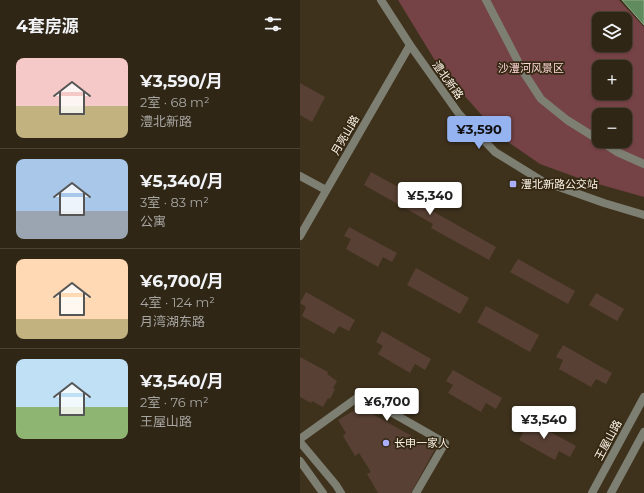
<!DOCTYPE html>
<html lang="zh">
<head>
<meta charset="utf-8">
<style>
  body { margin:0; font-family:Montserrat,"Noto Sans SC",sans-serif; background:#372e1f; color:#f1f3f6; height:100vh; display:flex; flex-direction:column; font-size:15px; white-space:nowrap }
  * { box-sizing:border-box; margin:0 }
  p { font-size:13px; color:#a7a5a1 }
  .icon { flex:none; width:22px; height:22px; fill:none; stroke:currentColor; stroke-width:2; stroke-linecap:round; stroke-linejoin:round }
  .map { position:relative; flex:1; overflow:hidden }
  .sheet { display:flex; flex-direction:column; background:#2f2616; width:300px }
  .sheet>* { flex:none }
  .fabs { position:absolute; left:292px; top:12px; display:grid; gap:8px }
  .fabs a { display:grid; place-items:center; width:40px; height:40px; border-radius:8px; background:#2f2616; box-shadow:0 1px 3px #0004,0 0 0 1px #4a4335; font-size:20px }
  .price { position:absolute; translate:-50% -34px; padding:0 9px; border-radius:4px; background:#fff; color:#222; font-size:13px; line-height:26px; filter:drop-shadow(0 1px 2px #0008) }
  .price::after { content:''; position:absolute; left:50%; top:24px; width:12px; height:9px; margin-left:-6px; background:inherit; clip-path:polygon(0 0,100% 0,50% 100%) }
  .price.on { background:#95b2f1; color:#111 }
  ul { padding:0; list-style:none }
  li { display:flex; align-items:center; gap:12px; height:100px; padding:0 16px }
  li+li { border-top:1px solid #4a4335 }
  li span { display:grid; place-items:center; flex:none; width:112px; height:80px; border-radius:8px; color:#555 }
  li>.icon { margin-inline-start:auto }
  span .icon { width:48px; height:48px; fill:#fffc; stroke-width:1 }
  li b { font-size:17px }
  h2 { display:flex; justify-content:space-between; align-items:center; height:48px; padding:0 16px; font-size:17px }
  main { display:flex; flex:1; min-height:0 }
  .map>svg:first-child { display:block }
  .green { fill:#754245; fill-rule:evenodd }
  .water { fill:#608b5f; stroke:#8faa88 }
  .building { fill:#584034 }
  .lines { fill:none; stroke-linecap:round; stroke-linejoin:round }
  .minor { stroke:#7e7f73; stroke-width:8 }
  .tertiary { stroke:#7e7f73; stroke-width:8 }
  .poi-dot { fill:#abaffb; stroke:#342813; stroke-width:1.5 }
  .labels { text-anchor:middle; dominant-baseline:central; stroke-width:3.5; stroke-linejoin:round; paint-order:stroke }
  .park-label { font-size:11px; fill:#fed7d7; stroke:#342813 }
  .street-label { font-size:11px; fill:#fcf4e7; stroke:#342813 }
  .poi-label { font-size:11px; fill:#fcf4e7; stroke:#342813; text-anchor:start }
</style>
</head>
<body>
<main>
<section class="sheet">
<h2>4套房源<svg class="icon" aria-label="filters" viewBox="0 0 24 24"><path d="M4 7h16M4 17h16"/><circle cx="9" cy="7" r="2"/><circle cx="15" cy="17" r="2"/></svg></h2>
<ul>
<li><span style="background:linear-gradient(#f6c9c9 60%,#c2b280 0)"><svg class="icon" aria-label="home" viewBox="0 0 24 24"><path d="M3 11l9-7 9 7M6 9v11h12V9"/></svg></span><div><b>¥3,590/月</b><p>2室 · 68 m²</p><p>澧北新路</p></div></li>
<li><span style="background:linear-gradient(#a9c7e8 65%,#9aa5b1 0)"><svg class="icon" aria-label="home" viewBox="0 0 24 24"><path d="M3 11l9-7 9 7M6 9v11h12V9"/></svg></span><div><b>¥5,340/月</b><p>3室 · 83 m²</p><p>公寓</p></div></li>
<li><span style="background:linear-gradient(#ffd9b3 75%,#c2b280 0)"><svg class="icon" aria-label="home" viewBox="0 0 24 24"><path d="M3 11l9-7 9 7M6 9v11h12V9"/></svg></span><div><b>¥6,700/月</b><p>4室 · 124 m²</p><p>月湾湖东路</p></div></li>
<li><span style="background:linear-gradient(#bfe0f5 60%,#8fb573 0)"><svg class="icon" aria-label="home" viewBox="0 0 24 24"><path d="M3 11l9-7 9 7M6 9v11h12V9"/></svg></span><div><b>¥3,540/月</b><p>2室 · 76 m²</p><p>王屋山路</p></div></li>
</ul>
</section>
<div class="map">
<svg width="344" height="493" viewBox="0 0 344 493">
  <rect width="100%" height="100%" fill="#3f321d"/>
  <path class="green" d="M98,0H319L344,27V197L284,180L240,164L202,138L139,67ZM299,19H325V45H299ZM299,67H325V93H299ZM299,115H325V141H299Z"/>
  <path class="water" d="M322,0H344V25Z"/>
  <path class="building" d="M0,83L25,97L12,122L0,115Z
    M71,172L129,204L127,208L196,247L189,260L131,228L133,224L64,185Z
    M49,227L97,253L92,262L83,257L78,267L46,249L51,239L44,236Z
    M218,259L275,291L268,304L210,272Z
    M116,268L169,298L160,314L107,285Z
    M6,292L55,320L49,331L39,326L34,334L2,316L6,307L0,303Z
    M296,293L324,309L317,321L289,305Z
    M186,306L239,335L230,352L177,322Z
    M82,331L131,359L125,370L115,364L110,373L78,354L83,346L76,342Z
    M263,345L312,373L306,384L296,379L291,387L259,369L263,360L256,357Z
    M0,357L28,372L27,374L37,381L33,388L35,389L30,399L28,398L23,407L12,401L11,403L0,397Z
    M153,370L202,398L196,409L186,403L181,412L148,393L153,385L146,381Z
    M60,407L135,449L111,493H78L67,474L71,472L59,453L55,456L43,436L46,433L38,420Z
    M223,417L276,446L270,457L259,451L255,460L219,440L223,433L216,429Z"/>
  <g class="lines">
    <path class="minor" d="M186,0L224,73L241,99L267,120L299,140
      M300,141L317,152L344,164
      M0,176L26,190
      M0,439L61,395L145,443L116,493"/>
    <path class="tertiary" d="M81,0L110,45L159,114L195,152L242,181L304,203L344,215
      M0,236L110,45
      M0,442L36,485L41,493
      M0,461L23,493
      M292,493L344,397
      M311,493L344,432"/>
  </g>
  <g class="poi-dot">
    <rect x="209" y="180" width="8" height="8" rx="2"/>
    <circle cx="86" cy="443" r="4"/>
  </g>
  <g class="labels">
    <g class="park-label">
      <text x="231" y="68">沙澧河风景区</text>
    </g>
    <g class="street-label">
      <text transform="translate(148 80) rotate(54)">澧北新路</text>
      <text transform="translate(45 135) rotate(-60)">月亮山路</text>
      <text transform="translate(308 440) rotate(-62)">王屋山路</text>
    </g>
    <g class="poi-label">
      <text x="221" y="184">澧北新路公交站</text>
      <text x="94" y="443">长申一家人</text>
    </g>
  </g>
</svg>
<div class="fabs">
<a><svg class="icon" aria-label="layers" viewBox="0 0 24 24"><path d="M12 4l9 5-9 5-9-5zM3 14l9 5 9-5"/></svg></a>
<a>+</a>
<a>−</a>
</div>
<b class="price on" style="left:179px;top:150px">¥3,590</b>
<b class="price" style="left:130px;top:216px">¥5,340</b>
<b class="price" style="left:87px;top:422px">¥6,700</b>
<b class="price" style="left:244px;top:440px">¥3,540</b>
</div>
</main>
</body>
</html>
